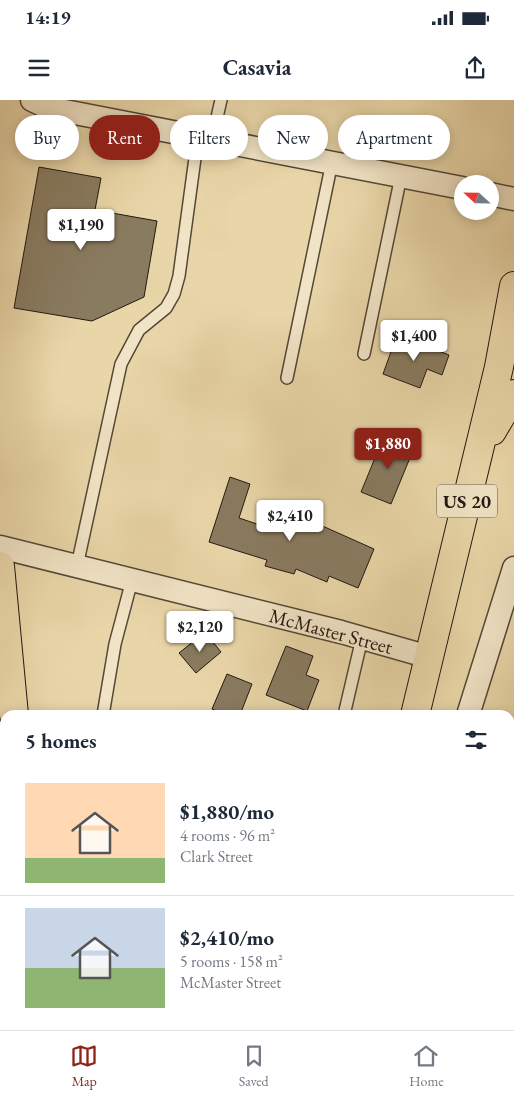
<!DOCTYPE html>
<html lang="en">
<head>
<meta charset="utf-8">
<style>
  body { margin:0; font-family:"EB Garamond",serif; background:#f6f6f7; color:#1f2937; height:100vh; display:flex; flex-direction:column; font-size:19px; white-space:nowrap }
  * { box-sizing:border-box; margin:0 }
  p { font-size:16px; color:#747a83 }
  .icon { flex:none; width:28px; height:28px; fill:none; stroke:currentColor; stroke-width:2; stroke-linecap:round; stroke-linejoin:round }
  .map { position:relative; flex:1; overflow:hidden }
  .sheet { position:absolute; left:0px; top:610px; width:515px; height:320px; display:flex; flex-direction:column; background:#fff; border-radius:15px 15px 0 0; box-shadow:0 2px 12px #0003 }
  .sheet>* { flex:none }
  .guide { position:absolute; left:15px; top:15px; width:485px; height:45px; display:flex; gap:10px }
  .needle { width:32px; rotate:292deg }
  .buttons { position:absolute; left:454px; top:75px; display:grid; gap:10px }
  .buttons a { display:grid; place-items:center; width:45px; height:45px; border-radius:50%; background:#fff; box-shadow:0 2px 12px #0003; font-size:25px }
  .price { position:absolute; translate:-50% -42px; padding:0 11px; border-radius:5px; background:#fff; color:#222; font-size:16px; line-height:32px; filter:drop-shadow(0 1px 2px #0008) }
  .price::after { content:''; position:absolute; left:50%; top:30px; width:15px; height:11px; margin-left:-8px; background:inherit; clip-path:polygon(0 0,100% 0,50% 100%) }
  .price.selected { background:#8f2418; color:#fff }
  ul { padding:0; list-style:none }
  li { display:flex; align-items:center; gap:15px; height:125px; padding:0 25px }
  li+li { border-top:1px solid #e0e1e3 }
  li span { display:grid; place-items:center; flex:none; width:140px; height:100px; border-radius:0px; color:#555 }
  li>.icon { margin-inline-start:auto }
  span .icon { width:60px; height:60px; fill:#fffc; stroke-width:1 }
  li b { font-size:21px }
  h2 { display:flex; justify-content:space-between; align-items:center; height:60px; padding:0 25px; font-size:21px }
  .tag { padding:0 18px; border-radius:22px; background:#fff; box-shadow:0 2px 12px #0003; font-size:18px; line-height:45px }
  .tag.selected { background:#8f2418; color:#fff }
  .status { display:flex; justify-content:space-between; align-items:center; height:35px; padding:0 25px; background:#fff; direction:ltr }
  .status svg { height:14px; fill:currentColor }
  header { display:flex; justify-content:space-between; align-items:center; height:65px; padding:0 25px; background:#fff; font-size:22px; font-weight:700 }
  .tab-bar { display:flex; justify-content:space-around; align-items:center; height:70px; border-top:1px solid #e0e1e3; background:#fff; font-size:14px; color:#747a83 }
  .tab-bar a { display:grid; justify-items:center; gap:2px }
  .tab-bar .selected { color:#8f2418 }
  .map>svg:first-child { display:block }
  .building { fill:#897b60; stroke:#221811 }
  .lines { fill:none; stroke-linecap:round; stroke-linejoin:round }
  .lane-casing { stroke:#544837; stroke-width:14 }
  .street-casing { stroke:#544837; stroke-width:25 }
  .highway-casing { stroke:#221811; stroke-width:30 }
  .lane { stroke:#f1e4c6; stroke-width:11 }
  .street { stroke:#f1e4c6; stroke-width:22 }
  .highway { stroke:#e9d6a8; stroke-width:28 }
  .labels { text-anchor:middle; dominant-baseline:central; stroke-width:4.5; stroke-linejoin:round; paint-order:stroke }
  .shield { fill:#f1e4c6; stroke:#605547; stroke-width:1 }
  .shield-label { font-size:19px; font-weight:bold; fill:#221811 }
  .street-label { font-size:20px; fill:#221811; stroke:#f1e4c6 }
</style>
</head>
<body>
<div class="status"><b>14:19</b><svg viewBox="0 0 49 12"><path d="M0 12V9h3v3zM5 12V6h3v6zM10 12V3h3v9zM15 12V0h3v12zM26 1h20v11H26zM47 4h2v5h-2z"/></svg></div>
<header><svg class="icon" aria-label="menu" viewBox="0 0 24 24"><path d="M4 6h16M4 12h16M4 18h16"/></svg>Casavia<svg class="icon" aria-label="share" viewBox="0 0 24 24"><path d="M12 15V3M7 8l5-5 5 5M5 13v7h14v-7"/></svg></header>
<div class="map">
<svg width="514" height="930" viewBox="0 0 514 930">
  <rect width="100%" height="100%" fill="#e9d6a8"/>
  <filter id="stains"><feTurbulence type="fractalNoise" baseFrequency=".004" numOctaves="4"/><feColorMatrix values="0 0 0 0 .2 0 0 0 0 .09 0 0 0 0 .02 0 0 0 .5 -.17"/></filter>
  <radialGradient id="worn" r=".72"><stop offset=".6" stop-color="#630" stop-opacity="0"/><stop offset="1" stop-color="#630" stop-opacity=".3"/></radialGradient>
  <path class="building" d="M39,67L101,78L95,110L157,121L144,197L92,221L14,208Z
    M397,235L449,255L442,275L427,269L420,288L383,274Z
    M384,336L414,348L391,404L361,392Z
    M230,377L250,384L239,418L275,430L281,408L310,416L309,420L374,449L358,488L329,476L327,482L296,469L294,474L265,466L267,460L209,442Z
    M205,532L221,552L196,573L179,553Z
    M286,546L313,556L306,575L319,580L307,611L266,595Z
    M227,574L252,584L240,615H226L212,609Z"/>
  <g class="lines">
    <defs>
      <path id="lane" d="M212,39L221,0
        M364,254L401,76
        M287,278L332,62
        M77,466L121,264L139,230L166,208L174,194L179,176L198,36
        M103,615L115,544L132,480
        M344,615L362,538
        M139,925L140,930
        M275,930L276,925"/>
      <path id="street" d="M32,0L49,8L462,88
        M490,94L514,99
        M0,447L341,532L429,557
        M468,615L514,468
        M463,925L478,930
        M389,930L390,925"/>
      <path id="highway" d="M492,331L514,294
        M0,466L14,615
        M415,615L499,267L514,186
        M46,925V930
        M340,930L342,925"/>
    </defs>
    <use href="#lane" class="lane-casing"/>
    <use href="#street" class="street-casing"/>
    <use href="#highway" class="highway-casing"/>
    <use href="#lane" class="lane"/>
    <use href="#street" class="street"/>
    <use href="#highway" class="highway"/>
  </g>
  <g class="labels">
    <rect class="shield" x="437" y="384.5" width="60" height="33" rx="4"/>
    <g class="shield-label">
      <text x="467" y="401">US 20</text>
    </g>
    <g class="street-label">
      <text transform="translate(331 531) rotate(15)">McMaster Street</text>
    </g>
  </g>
  <rect width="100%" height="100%" filter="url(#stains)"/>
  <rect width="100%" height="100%" fill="url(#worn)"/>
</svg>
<div class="buttons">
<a><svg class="needle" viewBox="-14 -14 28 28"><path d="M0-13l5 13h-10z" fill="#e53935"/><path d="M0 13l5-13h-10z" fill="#747a83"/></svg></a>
</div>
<b class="price" style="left:81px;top:151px">$1,190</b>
<b class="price" style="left:414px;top:262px">$1,400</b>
<b class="price selected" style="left:388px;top:370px">$1,880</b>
<b class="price" style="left:290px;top:442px">$2,410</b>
<b class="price" style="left:200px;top:553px">$2,120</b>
<div class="guide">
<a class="tag">Buy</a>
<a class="tag selected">Rent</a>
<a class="tag">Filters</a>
<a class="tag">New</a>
<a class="tag">Apartment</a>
</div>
<section class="sheet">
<h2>5 homes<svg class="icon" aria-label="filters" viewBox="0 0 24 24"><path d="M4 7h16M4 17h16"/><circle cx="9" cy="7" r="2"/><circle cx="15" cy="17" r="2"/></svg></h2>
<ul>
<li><span style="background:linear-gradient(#ffd9b3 75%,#8fb573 0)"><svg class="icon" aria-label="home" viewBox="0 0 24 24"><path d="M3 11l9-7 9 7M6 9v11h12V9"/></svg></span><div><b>$1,880/mo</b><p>4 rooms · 96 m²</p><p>Clark Street</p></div></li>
<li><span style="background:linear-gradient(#c9d6e8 60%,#8fb573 0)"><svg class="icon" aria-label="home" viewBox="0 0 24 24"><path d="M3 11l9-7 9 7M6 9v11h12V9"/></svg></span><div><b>$2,410/mo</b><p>5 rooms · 158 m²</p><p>McMaster Street</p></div></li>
</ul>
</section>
</div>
<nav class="tab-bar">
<a class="selected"><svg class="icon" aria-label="map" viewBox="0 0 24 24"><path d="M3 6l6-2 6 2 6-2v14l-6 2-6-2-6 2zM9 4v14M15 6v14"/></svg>Map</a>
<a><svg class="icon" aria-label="saved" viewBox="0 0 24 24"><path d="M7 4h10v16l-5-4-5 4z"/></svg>Saved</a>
<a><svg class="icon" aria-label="home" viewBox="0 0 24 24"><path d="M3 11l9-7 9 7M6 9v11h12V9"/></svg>Home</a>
</nav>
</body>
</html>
